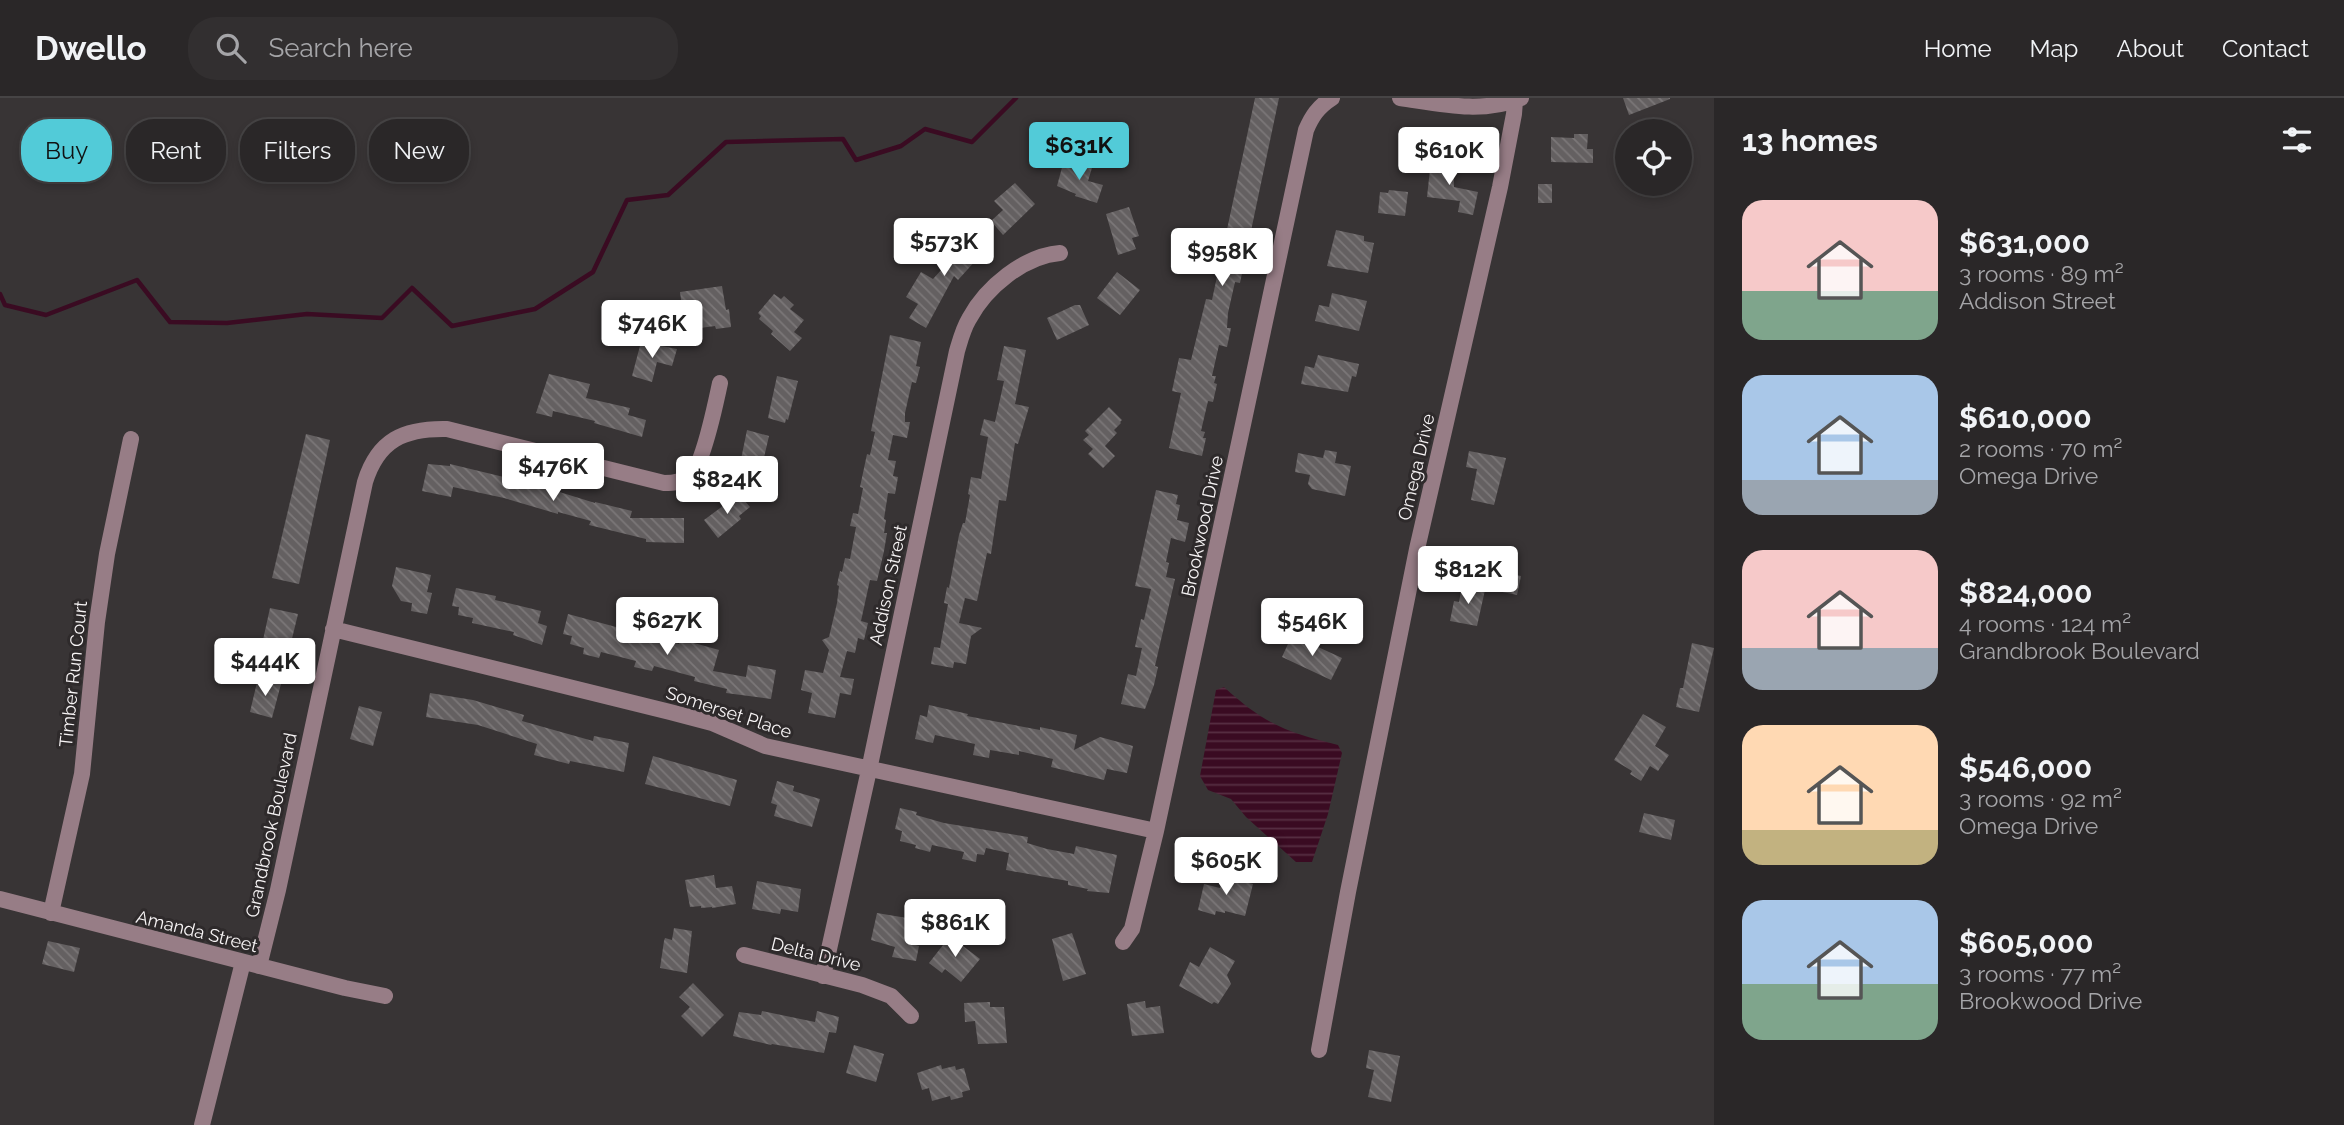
<!DOCTYPE html>
<html lang="en">
<head>
<meta charset="utf-8">
<style>
  body { margin:0; font-family:Raleway,sans-serif; background:#322f30; color:#f1f3f6; height:100vh; display:flex; flex-direction:column; font-size:26px; white-space:nowrap }
  * { box-sizing:border-box; margin:0 }
  p { font-size:23px; color:#a5a5a8 }
  .icon { flex:none; width:38px; height:38px; fill:none; stroke:currentColor; stroke-width:2; stroke-linecap:round; stroke-linejoin:round }
  .map { position:relative; flex:1; overflow:hidden }
  .panel { display:flex; flex-direction:column; background:#2a2728; width:630px }
  .panel>* { flex:none }
  .top-card { position:absolute; left:21px; top:21px; width:665px; height:63px; display:flex; gap:14px }
  .buttons { position:absolute; left:1615px; top:21px; display:grid; gap:14px }
  .buttons a { display:grid; place-items:center; width:77px; height:77px; border-radius:50%; background:#2a2728; box-shadow:0 4px 10px #0003,0 0 0 2px #464445; font-size:35px }
  .price { position:absolute; translate:-50% -60px; padding:0 16px; border-radius:7px; background:#fff; color:#222; font-size:23px; line-height:46px; filter:drop-shadow(0 2px 4px #0008) }
  .price::after { content:''; position:absolute; left:50%; top:42px; width:21px; height:16px; margin-left:-10px; background:inherit; clip-path:polygon(0 0,100% 0,50% 100%) }
  .price.current { background:#52cbd8; color:#111 }
  ul { padding:0; list-style:none }
  li { display:flex; align-items:center; gap:21px; height:175px; padding:0 28px }
  li span { display:grid; place-items:center; flex:none; width:196px; height:140px; border-radius:21px; color:#555 }
  li>.icon { margin-inline-start:auto }
  span .icon { width:84px; height:84px; fill:#fffc; stroke-width:1 }
  li b { font-size:30px }
  h2 { display:flex; justify-content:space-between; align-items:center; height:84px; padding:0 28px; font-size:30px }
  .chip { padding:0 24px; border-radius:28px; background:#2a2728; box-shadow:0 4px 10px #0003,0 0 0 2px #464445; font-size:24px; line-height:63px }
  .chip.current { background:#52cbd8; color:#111 }
  header { display:flex; align-items:center; gap:42px; box-sizing:border-box; height:98px; padding:0 35px; background:#2a2728; border-bottom:2px solid #464445 }
  header strong { font-size:33px }
  nav { display:flex; gap:38px; margin-inline-start:auto; font-size:24px }
  .search { width:490px; height:63px; background:#322f30; display:flex; align-items:center; gap:18px; box-sizing:border-box; padding:0 24px; border-radius:28px; color:#a5a5a8; font-size:26px }
  main { display:flex; flex:1; min-height:0 }
  .map>svg:first-child { display:block }
  .water { fill:url(#water-rules) }
  .lines { fill:none; stroke-linecap:round; stroke-linejoin:round }
  .stream { stroke:#3a0b22; stroke-width:4.5 }
  .building { fill:url(#building-back-hatch) }
  .minor { stroke:#977d86; stroke-width:16 }
  .labels { text-anchor:middle; dominant-baseline:central; stroke-width:6; stroke-linejoin:round; paint-order:stroke }
  .street-label { font-size:18px; fill:#f7f4f5; stroke:#2e2a2b }
</style>
</head>
<body>
<header>
<strong>Dwello</strong>
<div class="search"><svg class="icon" aria-label="search" viewBox="0 0 24 24"><circle cx="10" cy="10" r="6"/><path d="M15 15l6 6"/></svg>Search here</div>
<nav><a>Home</a><a>Map</a><a>About</a><a>Contact</a></nav>
</header>
<main>
<div class="map">
<svg width="1714" height="1027" viewBox="0 0 1714 1027">
  <defs>
    <pattern id="water-rules" width="6" height="5" patternUnits="userSpaceOnUse" patternTransform="scale(1.75)"><rect width="6" height="5" fill="#3a0b22"/><path d="M0 2.5h6" fill="none" stroke="#572f43"/></pattern>
    <pattern id="building-back-hatch" width="6" height="6" patternUnits="userSpaceOnUse" patternTransform="scale(1.75)"><rect width="6" height="6" fill="#646061"/><path d="M-1 5l2 2M0 0l6 6M5-1l2 2" fill="none" stroke="#7b7778"/></pattern>
  </defs>
  <rect width="100%" height="100%" fill="#383435"/>
  <path class="water" d="M1224,589C1263,625 1287,635 1338,647L1342,655L1328,716L1312,764H1296L1246,719L1231,701L1208,692L1200,678L1216,592Z"/>
  <g class="lines">
    <path class="stream" d="M0,196L5,207L46,217L137,182L170,224L227,225L307,216L382,220L412,190L452,228L535,211L593,174L627,102L668,97L726,44L843,41L856,62L901,48L925,31L972,44L1016,0"/>
  </g>
  <path class="building" d="M1255,0H1279L1240,185L1235,184L1228,215L1227,230H1231L1227,249L1219,247L1212,278H1216L1214,285L1217,286L1213,304L1208,303L1201,333L1205,334L1203,340H1206L1202,358L1169,350L1181,295L1172,293L1179,260L1191,262L1206,201L1212,202Z
    M1623,0H1670V1L1629,17Z
    M1574,36H1588L1587,51H1593V65L1551,64V39L1574,40Z
    M1064,62L1092,70L1088,83L1103,87L1097,105L1075,98L1076,96L1057,88Z
    M1431,62L1454,64V89L1478,94L1473,117L1458,114L1460,103L1427,99Z
    M1015,85L1035,106L1003,137L991,123L1003,112L994,103Z
    M1538,86H1552V105H1538Z
    M1389,92L1408,94L1405,118L1378,115L1380,94L1388,95Z
    M1129,109L1139,138L1132,140L1136,151L1118,157L1106,116Z
    M967,132L987,150L958,182L954,178L926,230L909,220L918,206L906,199L921,174L933,181L952,160L946,155Z
    M1336,132L1364,138V143L1374,145L1368,175L1327,168Z
    M1117,174L1140,192L1120,217L1097,200Z
    M722,188L726,212L729,211L731,229L716,231L715,228L685,232L680,194Z
    M1332,195L1367,203L1359,233L1315,223L1319,207L1329,209Z
    M774,196L781,201L784,198L794,207L790,211L804,222L794,234L802,240L790,253L771,236L773,233L759,221L761,218L758,215Z
    M1075,207H1080L1089,227L1057,242L1047,220Z
    M890,237L921,244L916,268L920,269L916,285L912,284L905,315V324H910L907,340L893,337L888,362L896,363L893,378L898,379L895,396L888,395L884,421L886,422L884,435H887L884,453L877,483L870,482L861,523L868,525L864,542L858,540L855,555L847,553L840,579L854,581L851,597L840,595L835,620L808,615L812,595L801,592L805,572L823,575L829,552L822,542L829,539L837,505L839,488L837,487L840,473L842,474L845,460L850,461L856,429L850,428L853,415L858,416L863,390L860,389L867,356L870,357L875,334L871,333Z
    M641,244L677,251L672,268L657,264L652,284L632,278Z
    M1004,248L1026,252L1015,306L1029,309L1018,346L1015,345L1006,403L999,402L991,456L987,455L977,503L965,500L959,525L982,530L971,538L966,566L954,564L953,570L931,566L934,549L940,550L948,506L944,505L947,489L949,490L959,437L963,425H965L970,397L968,396L971,379L981,381L988,339L980,337L984,321L995,324L1004,283L997,282Z
    M1318,257L1359,266L1356,279L1352,278L1348,294L1301,286L1305,268L1314,270Z
    M549,276L590,286L586,300L630,310L628,317L646,322L642,339L594,325L595,323L553,313L552,319L536,315Z
    M777,278L798,283L788,322L786,321L785,325L768,320Z
    M1109,309L1122,322L1120,324L1121,325L1114,332L1117,335L1105,348L1115,358L1103,370L1088,356L1093,351L1083,342L1089,337L1085,333Z
    M747,332L769,338L762,368L769,370L766,382L738,376Z
    M306,336L330,342L299,486L272,480Z
    M1325,352L1337,354L1335,365L1351,368L1345,398L1312,391L1308,386L1310,377L1295,374L1298,355L1323,360Z
    M1469,353L1506,360L1494,407L1471,402L1477,371L1466,369Z
    M428,366L450,368V366L537,387L595,405V404L632,413L630,420H684V445L646,444V441L589,427L591,423L558,414V416L504,400L453,389L451,399L422,393Z
    M1156,392L1178,397L1176,406L1180,407L1177,422L1189,425L1185,444L1171,440L1166,464L1169,465L1166,479L1175,481L1155,568L1158,569L1154,587L1145,611L1121,606L1128,576L1136,578L1142,550L1135,549L1141,521L1144,522L1151,491L1135,488Z
    M739,396L750,409L739,418L741,421L718,440L704,422Z
    M396,469L431,477L427,494L432,495L427,516L411,513L412,505L401,503L392,488Z
    M1497,473L1521,478L1517,497L1493,492Z
    M1462,488L1485,492L1477,528L1450,523L1454,503L1459,504Z
    M456,490L496,498L495,502L541,513L538,525L547,528L542,547L513,537L514,534L472,525L473,520L458,517L459,509L452,508Z
    M270,510L298,516L288,557L261,551Z
    M568,516L679,546L680,541L719,552L713,573L746,579L748,567L776,572L771,601L726,595L727,591L694,583L695,579L654,568L652,573L634,569L636,563L601,554L599,560L583,556L584,550L570,546L572,538L563,536Z
    M1292,537L1342,560L1331,582L1282,559Z
    M1692,545L1714,550L1699,614L1676,609L1680,590H1683Z
    M258,580L281,586L272,620L250,614Z
    M430,595L473,602L524,617L522,623L593,643L594,638L629,645L624,674L570,663L569,666L534,657L537,646L478,627L426,619Z
    M929,607L968,616L967,618L1040,632V629L1077,637L1074,652L1100,639L1133,648L1127,675L1107,671L1104,682L1051,669L1053,661L1019,653V657L990,652L989,660L973,657L975,646L935,637L933,645L915,641L920,617L927,619Z
    M359,608L382,614L373,648L350,641Z
    M1643,616L1666,629L1655,648L1669,657L1658,673L1650,668L1641,683L1630,676L1632,673L1614,662Z
    M653,658L737,682L730,708L645,686Z
    M777,683L794,688L793,693L820,701L812,729L774,718L777,707L771,705Z
    M900,710L917,714L916,717L944,725L1028,739L1027,745L1047,751L1074,756L1076,748L1117,757L1109,795L1087,793L1088,791L1068,787V783L1006,772L1009,755L986,750L984,757L977,756L976,764L962,761L964,754L932,747L930,754L915,750L916,747L900,743L902,733L895,731Z
    M1644,715L1675,722L1671,742L1639,734Z
    M714,777L716,790L732,788L736,806L712,810V809L701,810V808L690,809L685,782Z
    M1224,778L1253,786L1245,818L1225,813V815L1216,813L1215,817L1198,812L1204,786L1220,790Z
    M757,783L801,791L798,814L781,811L780,816L752,811Z
    M877,815L907,820L909,823L916,825L912,846L919,848L916,863L892,859L895,849L871,842Z
    M674,830L692,833L687,875L660,870L664,843L665,840L672,842Z
    M1072,835L1086,876L1063,883L1052,841Z
    M950,838L980,861L961,884L945,871L942,875L929,865Z
    M48,843L80,850L74,874L42,866Z
    M1210,849L1235,863L1227,877L1231,886L1218,906L1214,904L1212,906L1179,888L1190,864L1199,869Z
    M693,885L724,917L702,939L681,918L690,909L679,899Z
    M1145,903L1146,910L1160,908L1164,935L1132,938L1127,906Z
    M990,904V909H1004L1007,945L978,946L975,923L965,924L964,905Z
    M762,913L815,924L817,913L839,919L836,935L829,934L824,955L772,946L771,947L733,938L739,914L761,917Z
    M854,947L884,956L876,984L846,975Z
    M1369,952L1400,958L1391,1004L1368,999L1374,972L1366,970Z
    M941,967L942,971L955,968L956,972L964,970L970,992L962,994L963,999L951,1002L950,998L932,1003L929,990L922,992L917,975Z"/>
  <g class="lines">
    <path class="minor" d="M1400,0C1441,6 1481,16 1521,0
      M333,531L670,614L712,625L765,648L1156,733
      M0,801L345,890L385,898
      M51,815L82,676L97,524L107,456L131,341
      M1123,844L1132,831L1156,733L1306,32C1312,18 1318,9 1332,0
      M744,857L862,887L891,898L911,918
      M259,868L278,792L365,384C378,342 404,330 447,331L664,385C674,385 683,384 691,377C703,366 716,304 720,285
      M823,878L869,672L957,253C960,243 963,231 969,221C986,189 1024,158 1060,155
      M1319,952L1348,794L1417,451L1500,89L1514,16L1515,3
      M202,1027L243,864"/>
  </g>
  <g class="labels">
    <g class="street-label">
      <text transform="translate(1416 369) rotate(-77)">Omega Drive</text>
      <text transform="translate(1202 428) rotate(-78)">Brookwood Drive</text>
      <text transform="translate(888 487) rotate(-78)">Addison Street</text>
      <text transform="translate(73 576) rotate(-84)">Timber Run Court</text>
      <text transform="translate(729 614) rotate(18)">Somerset Place</text>
      <text transform="translate(271 727) rotate(-78)">Grandbrook Boulevard</text>
      <text transform="translate(197 833) rotate(14)">Amanda Street</text>
      <text transform="translate(816 856) rotate(14)">Delta Drive</text>
    </g>
  </g>
</svg>
<div class="buttons">
<a><svg class="icon" aria-label="locate" viewBox="0 0 24 24"><circle cx="12" cy="12" r="6"/><path d="M12 2v4M12 18v4M2 12h4M18 12h4"/></svg></a>
</div>
<b class="price current" style="left:1079px;top:84px">$631K</b>
<b class="price" style="left:1449px;top:89px">$610K</b>
<b class="price" style="left:944px;top:180px">$573K</b>
<b class="price" style="left:1222px;top:190px">$958K</b>
<b class="price" style="left:652px;top:262px">$746K</b>
<b class="price" style="left:553px;top:405px">$476K</b>
<b class="price" style="left:727px;top:418px">$824K</b>
<b class="price" style="left:1468px;top:508px">$812K</b>
<b class="price" style="left:667px;top:559px">$627K</b>
<b class="price" style="left:1312px;top:560px">$546K</b>
<b class="price" style="left:265px;top:600px">$444K</b>
<b class="price" style="left:1226px;top:799px">$605K</b>
<b class="price" style="left:955px;top:861px">$861K</b>
<div class="top-card">
<a class="chip current">Buy</a>
<a class="chip">Rent</a>
<a class="chip">Filters</a>
<a class="chip">New</a>
</div>
</div>
<section class="panel">
<h2>13 homes<svg class="icon" aria-label="filters" viewBox="0 0 24 24"><path d="M4 7h16M4 17h16"/><circle cx="9" cy="7" r="2"/><circle cx="15" cy="17" r="2"/></svg></h2>
<ul>
<li><span style="background:linear-gradient(#f6c9c9 65%,#7fa58c 0)"><svg class="icon" aria-label="home" viewBox="0 0 24 24"><path d="M3 11l9-7 9 7M6 9v11h12V9"/></svg></span><div><b>$631,000</b><p>3 rooms · 89 m²</p><p>Addison Street</p></div></li>
<li><span style="background:linear-gradient(#a9c7e8 75%,#9aa5b1 0)"><svg class="icon" aria-label="home" viewBox="0 0 24 24"><path d="M3 11l9-7 9 7M6 9v11h12V9"/></svg></span><div><b>$610,000</b><p>2 rooms · 70 m²</p><p>Omega Drive</p></div></li>
<li><span style="background:linear-gradient(#f6c9c9 70%,#9aa5b1 0)"><svg class="icon" aria-label="home" viewBox="0 0 24 24"><path d="M3 11l9-7 9 7M6 9v11h12V9"/></svg></span><div><b>$824,000</b><p>4 rooms · 124 m²</p><p>Grandbrook Boulevard</p></div></li>
<li><span style="background:linear-gradient(#ffd9b3 75%,#c2b280 0)"><svg class="icon" aria-label="home" viewBox="0 0 24 24"><path d="M3 11l9-7 9 7M6 9v11h12V9"/></svg></span><div><b>$546,000</b><p>3 rooms · 92 m²</p><p>Omega Drive</p></div></li>
<li><span style="background:linear-gradient(#a9c7e8 60%,#7fa58c 0)"><svg class="icon" aria-label="home" viewBox="0 0 24 24"><path d="M3 11l9-7 9 7M6 9v11h12V9"/></svg></span><div><b>$605,000</b><p>3 rooms · 77 m²</p><p>Brookwood Drive</p></div></li>
</ul>
</section>
</main>
</body>
</html>
